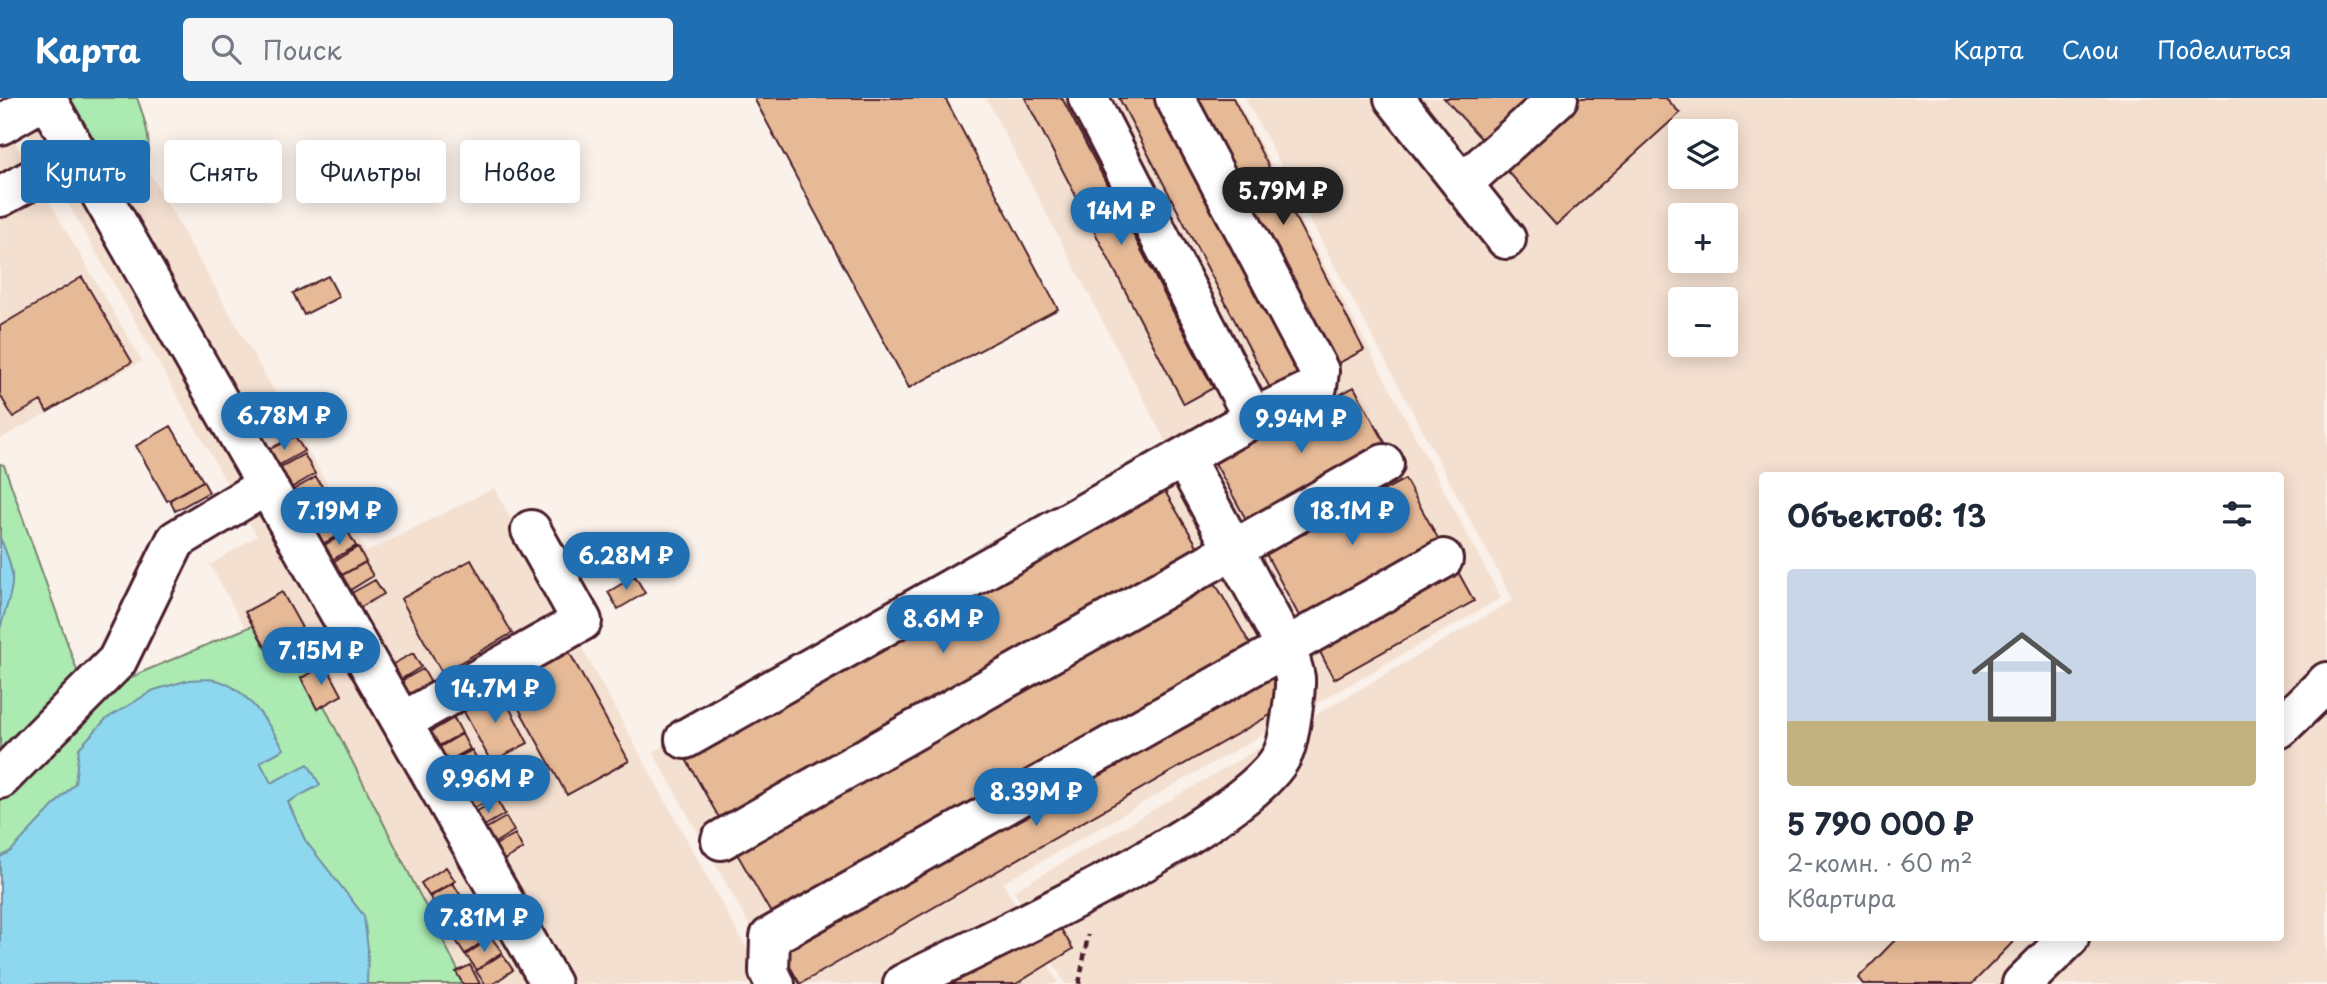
<!DOCTYPE html>
<html lang="ru">
<head>
<meta charset="utf-8">
<style>
  body { margin:0; font-family:"Playpen Sans",sans-serif; background:#f6f6f7; color:#1f2937; height:100vh; display:flex; flex-direction:column; font-size:26px; white-space:nowrap }
  * { box-sizing:border-box; margin:0 }
  p { font-size:23px; color:#747a83 }
  .icon { flex:none; width:38px; height:38px; fill:none; stroke:currentColor; stroke-width:2; stroke-linecap:round; stroke-linejoin:round }
  .map { position:relative; flex:1; overflow:hidden }
  .details { position:absolute; left:1759px; top:374px; width:525px; height:469px; display:flex; flex-direction:column; background:#fff; border-radius:7px; box-shadow:0 4px 18px #0003 }
  .details>* { flex:none }
  .banner { position:absolute; left:21px; top:42px; width:665px; height:63px; display:flex; gap:14px }
  .controls { position:absolute; left:1668px; top:21px; display:grid; gap:14px }
  .controls a { display:grid; place-items:center; width:70px; height:70px; border-radius:7px; background:#fff; box-shadow:0 4px 18px #0003; font-size:35px }
  .price { position:absolute; translate:-50% -60px; padding:0 16px; border-radius:24px; background:#1f6fb2; color:#fff; font-size:23px; line-height:46px; filter:drop-shadow(0 2px 4px #0008) }
  .price::after { content:''; position:absolute; left:50%; top:42px; width:21px; height:16px; margin-left:-10px; background:inherit; clip-path:polygon(0 0,100% 0,50% 100%) }
  .price.current { background:#222; color:#fff }
  ul { padding:0; list-style:none }
  li { display:grid; align-content:center; gap:14px; height:371px; padding:0 28px }
  li span { display:grid; place-items:center; height:217px; border-radius:7px; color:#555 }
  li>.icon { margin-inline-start:auto }
  span .icon { width:126px; height:126px; fill:#fffc; stroke-width:1 }
  li b { font-size:30px }
  h2 { display:flex; justify-content:space-between; align-items:center; height:84px; padding:0 28px; font-size:30px }
  .pill { padding:0 24px; border-radius:7px; background:#fff; box-shadow:0 4px 18px #0003; font-size:24px; line-height:63px }
  .pill.current { background:#1f6fb2; color:#fff }
  header { display:flex; align-items:center; gap:42px; box-sizing:border-box; height:98px; padding:0 35px; background:#1f6fb2; color:#fff }
  header strong { font-size:33px }
  nav { display:flex; gap:38px; margin-inline-start:auto; font-size:24px }
  .search { width:490px; height:63px; background:#f6f6f7; display:flex; align-items:center; gap:18px; box-sizing:border-box; padding:0 24px; border-radius:7px; color:#747a83; font-size:26px }
  .map>svg:first-child { display:block }
  .built { fill:#f4e0d1; fill-rule:evenodd }
  .green { fill:#abeab1; stroke:#7a846e; stroke-width:2 }
  .water { fill:#8ed8ef; stroke:#738ea1; stroke-width:2 }
  .building { fill:#e6ba97; stroke:#4a1f2b; stroke-width:2 }
  .lines { fill:none; stroke-linecap:round; stroke-linejoin:round }
  .minor-casing { stroke:#4a1f2b; stroke-width:44 }
  .path { stroke:#4a1f2b; stroke-width:4.5; stroke-dasharray:7 5; stroke-linecap:butt }
  .minor { stroke:#fff; stroke-width:38 }
</style>
</head>
<body>
<header>
<strong>Карта</strong>
<div class="search"><svg class="icon" aria-label="search" viewBox="0 0 24 24"><circle cx="10" cy="10" r="6"/><path d="M15 15l6 6"/></svg>Поиск</div>
<nav><a>Карта</a><a>Слои</a><a>Поделиться</a></nav>
</header>
<div class="map">
<svg width="2327" height="886" viewBox="0 0 2327 886">
  <rect width="100%" height="100%" fill="#faf1ea"/>
  <filter id="ink" filterUnits="userSpaceOnUse"><feTurbulence type="fractalNoise" baseFrequency=".0143" numOctaves="2"/><feDisplacementMap in="SourceGraphic" scale="14" xChannelSelector="R" yChannelSelector="G"/><feConvolveMatrix kernelMatrix="1 2 1 2 8 2 1 2 1" color-interpolation-filters="sRGB"/></filter>
  <g filter="url(#ink)">
    <path class="built" d="M8,0H107L366,454L494,390L766,886H445L210,467L257,438Z
      M986,0H1236L1501,500L1003,785L1058,884L1055,886H782L653,654L1172,356Z
      M1245,0H2327V886H1065L1014,793L1513,502ZM1680,33H1726V79H1680ZM1680,117H1726V163H1680ZM1680,201H1726V247H1680ZM1762,378H2280V840H1762Z
      M0,19L142,263L0,341Z"/>
    <path class="green" d="M27,0H137C148,29 164,80 115,79Z
      M0,366L4,367L89,606L140,575L278,517L465,886H0Z"/>
    <path class="water" d="M0,440C20,483 12,488 0,531Z
      M189,582C197,582 208,580 216,582C246,589 269,626 284,651L260,664L271,685L308,666L320,687L288,704L305,742L364,818L368,851L367,886H0V759L11,753L75,685L79,650L106,621L154,592Z"/>
    <path class="building" d="M758,0H945L1058,211L909,290L755,2Z
      M1025,0H1062L1213,290L1184,306Z
      M1119,0H1156L1302,281L1273,296Z
      M1198,0H1233L1364,252L1337,266Z
      M1444,0H1539L1487,47Z
      M1580,0H1666L1680,15L1556,127L1504,69Z
      M328,178L339,199L304,217L293,195Z
      M82,179L132,264L47,314L41,303L13,319L0,297V228Z
      M1354,289L1387,348L1248,425L1215,365Z
      M171,328L203,383L167,403L136,348Z
      M295,338L304,353L274,370L264,354Z
      M304,356L315,376L284,394L273,373Z
      M316,379L328,398L297,416L286,396Z
      M1405,381L1439,442L1299,518L1266,456Z
      M203,383L209,394L175,413L170,402Z
      M1163,390L1199,451L722,725L687,663Z
      M330,402L338,416L312,431L303,417Z
      M336,419L344,434L317,449L309,435Z
      M348,434L356,448L330,463L321,449Z
      M358,449L366,464L339,479L331,465Z
      M471,462L512,535L442,575L401,501Z
      M365,464L373,478L347,494L338,479Z
      M1457,472L1474,503L1334,581L1318,550Z
      M635,478L645,495L618,511L608,494Z
      M375,482L384,496L357,511L348,497Z
      M1214,483L1250,546L772,817L736,754Z
      M282,494L311,546L275,566L245,514Z
      M567,550L629,663L567,697L504,584Z
      M413,555L421,569L395,585L386,570Z
      M326,567L342,597L317,611L301,580Z
      M423,571L431,585L404,600L396,586Z
      M1273,574L1291,605L800,886L782,855Z
      M499,590L528,645L491,664L462,610Z
      M454,620L462,635L435,650L427,636Z
      M462,636L470,651L443,666L435,652Z
      M472,652L481,668L449,685L441,668Z
      M482,671L497,698L473,711L458,683Z
      M497,702L505,716L479,731L470,717Z
      M506,719L514,733L488,749L480,734Z
      M515,736L523,751L497,766L488,751Z
      M446,769L455,783L429,798L421,785Z
      M453,785L461,798L438,812L430,799Z
      M472,808L482,821L456,838L447,826Z
      M1055,821L1073,851L1016,886H948Z
      M480,823L491,838L465,856L455,841Z
      M491,839L502,854L477,872L466,857Z
      M1897,840H2017L1972,886H1863L1858,880Z
      M502,856L513,872L493,886H485L476,873Z
      M470,867L480,886H463L456,874Z"/>
    <g class="lines">
      <defs>
        <path id="minor" d="M46,0L551,886
          M1088,0L1253,320
          M1394,0L1506,141
          M0,27L47,0
          M1462,86L1558,0
          M0,99L78,56
          M402,624L582,523L531,432
          M2280,630L2327,584
          M685,641L1253,320L1317,289L1319,273L1175,0
          M0,681L117,563L176,442L267,387
          M721,742L1384,366
          M775,886L769,874L770,839L1443,461
          M903,886C979,848 1257,722 1284,653C1289,641 1296,592 1295,580C1293,569 1289,559 1286,549L1184,360
          M2022,886L2069,840"/>
      </defs>
      <use href="#minor" class="minor-casing"/>
      <path class="path" d="M1079,886L1088,837"/>
      <use href="#minor" class="minor"/>
    </g>
  </g>
</svg>
<div class="controls">
<a><svg class="icon" aria-label="layers" viewBox="0 0 24 24"><path d="M12 4l9 5-9 5-9-5zM3 14l9 5 9-5"/></svg></a>
<a>+</a>
<a>−</a>
</div>
<b class="price current" style="left:1283px;top:129px">5.79M ₽</b>
<b class="price" style="left:1121px;top:149px">14M ₽</b>
<b class="price" style="left:284px;top:354px">6.78M ₽</b>
<b class="price" style="left:1301px;top:357px">9.94M ₽</b>
<b class="price" style="left:339px;top:449px">7.19M ₽</b>
<b class="price" style="left:1352px;top:449px">18.1M ₽</b>
<b class="price" style="left:626px;top:494px">6.28M ₽</b>
<b class="price" style="left:943px;top:557px">8.6M ₽</b>
<b class="price" style="left:321px;top:589px">7.15M ₽</b>
<b class="price" style="left:495px;top:627px">14.7M ₽</b>
<b class="price" style="left:488px;top:717px">9.96M ₽</b>
<b class="price" style="left:1036px;top:730px">8.39M ₽</b>
<b class="price" style="left:484px;top:856px">7.81M ₽</b>
<div class="banner">
<a class="pill current">Купить</a>
<a class="pill">Снять</a>
<a class="pill">Фильтры</a>
<a class="pill">Новое</a>
</div>
<section class="details">
<h2>Объектов: 13<svg class="icon" aria-label="filters" viewBox="0 0 24 24"><path d="M4 7h16M4 17h16"/><circle cx="9" cy="7" r="2"/><circle cx="15" cy="17" r="2"/></svg></h2>
<ul>
<li><span style="background:linear-gradient(#c9d6e8 70%,#c2b280 0)"><svg class="icon" aria-label="home" viewBox="0 0 24 24"><path d="M3 11l9-7 9 7M6 9v11h12V9"/></svg></span><div><b>5 790 000 ₽</b><p>2-комн. · 60 m²</p><p>Квартира</p></div></li>
</ul>
</section>
</div>
</body>
</html>
